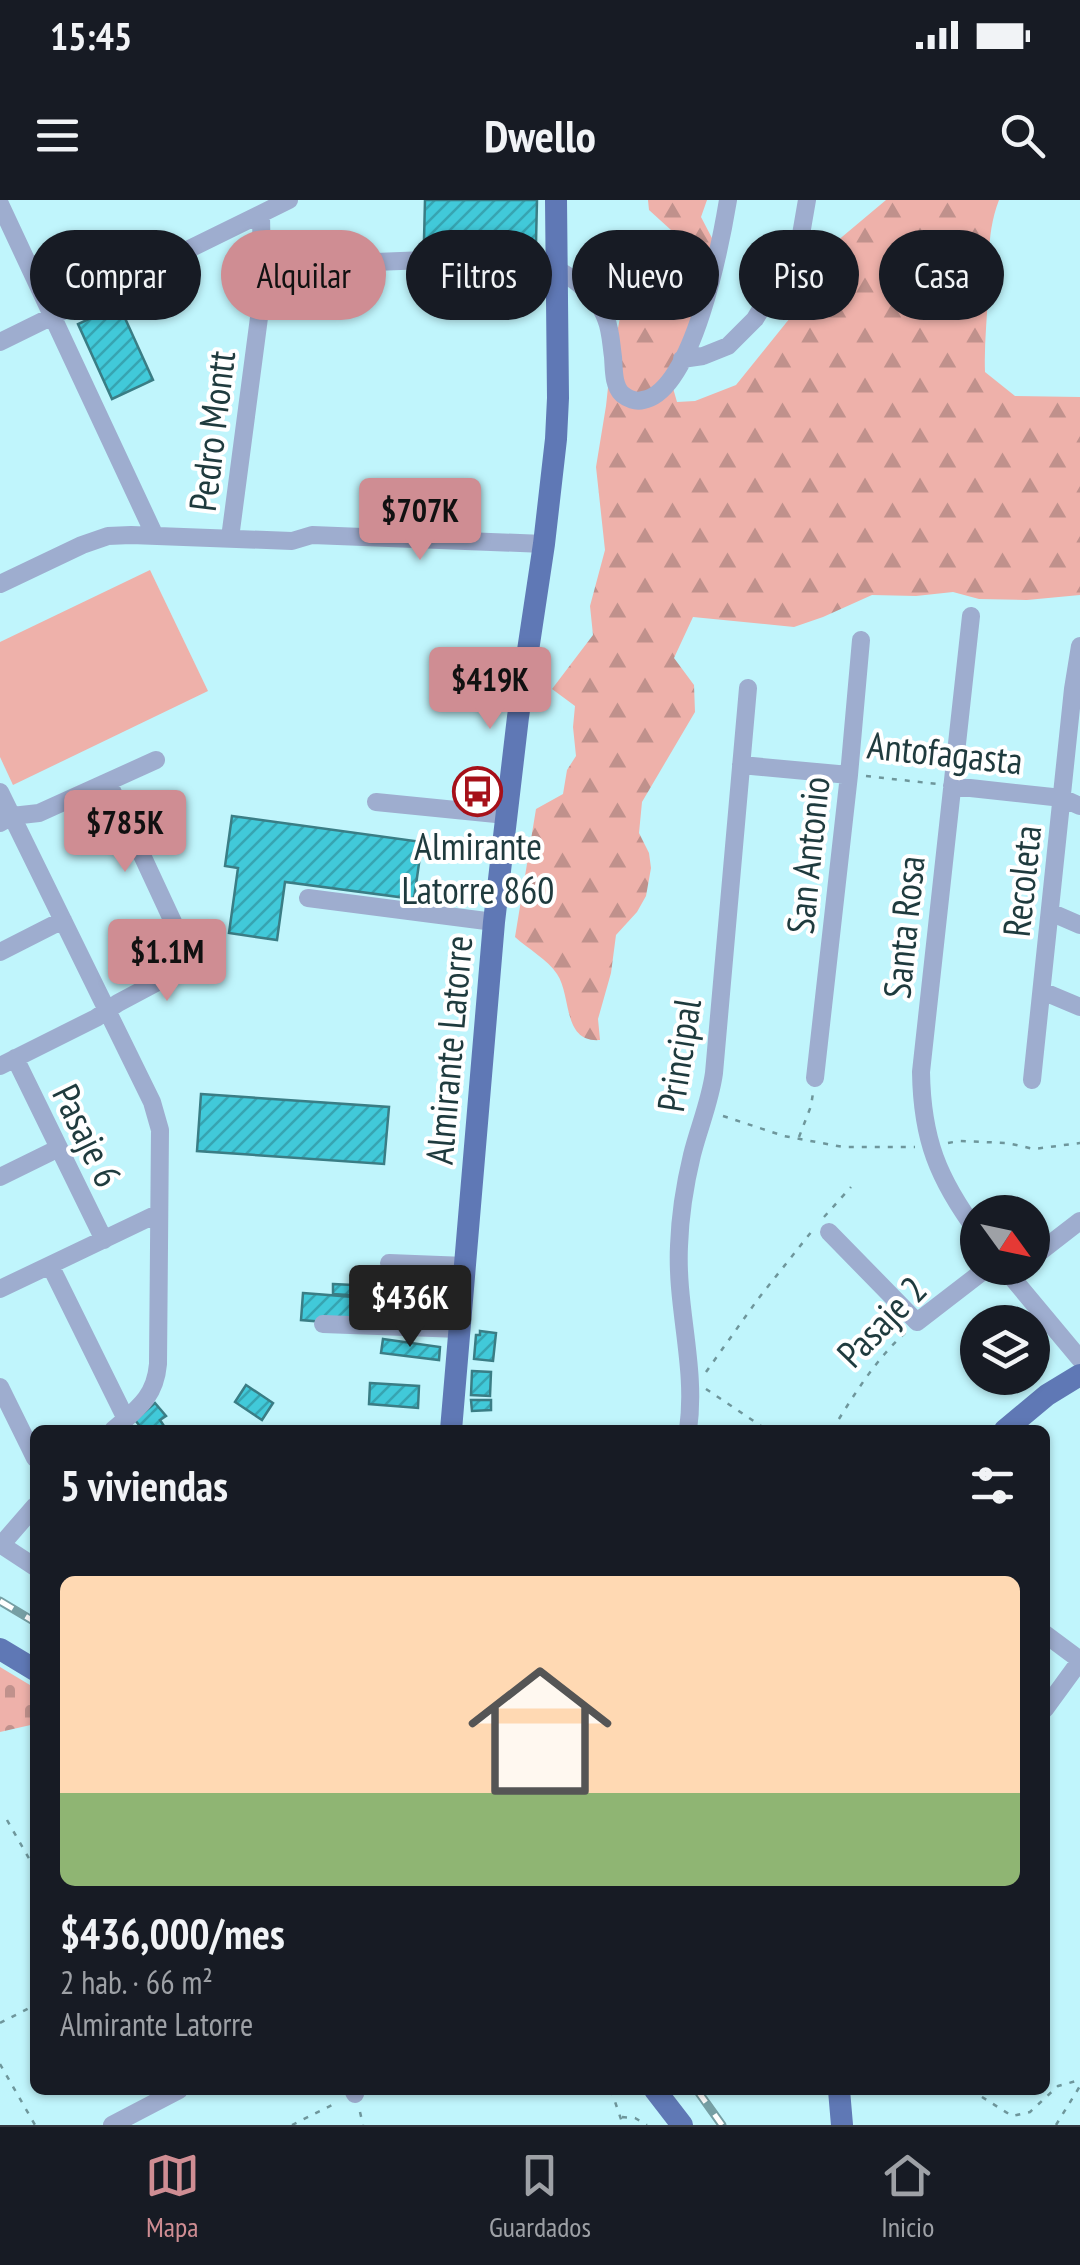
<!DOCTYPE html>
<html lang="es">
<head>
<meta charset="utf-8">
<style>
  body { margin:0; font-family:"PT Sans Narrow",sans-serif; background:#242831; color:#f1f3f6; height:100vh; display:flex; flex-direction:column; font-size:38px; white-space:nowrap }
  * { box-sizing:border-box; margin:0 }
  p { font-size:32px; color:#9ea1a6 }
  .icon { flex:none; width:55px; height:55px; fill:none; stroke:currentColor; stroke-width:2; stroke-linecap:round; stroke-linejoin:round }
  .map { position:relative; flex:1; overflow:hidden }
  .drawer { position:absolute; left:30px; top:1225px; width:1020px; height:670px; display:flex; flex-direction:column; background:#171b24; border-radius:15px; box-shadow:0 2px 8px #0004 }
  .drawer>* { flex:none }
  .guide { position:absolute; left:30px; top:30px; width:1020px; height:90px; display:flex; gap:20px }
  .needle { width:65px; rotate:123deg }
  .controls { position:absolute; left:960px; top:995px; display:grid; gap:20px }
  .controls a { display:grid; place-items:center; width:90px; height:90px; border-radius:50%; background:#171b24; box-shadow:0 2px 8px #0004; font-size:50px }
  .price { position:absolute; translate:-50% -85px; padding:0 22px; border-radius:10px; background:#cf8d93; color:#111; font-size:32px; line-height:65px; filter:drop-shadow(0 2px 5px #0008) }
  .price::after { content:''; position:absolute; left:50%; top:60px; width:30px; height:22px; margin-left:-15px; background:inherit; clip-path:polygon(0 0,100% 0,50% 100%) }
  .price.on { background:#222; color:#fff }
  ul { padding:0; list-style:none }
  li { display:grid; align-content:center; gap:20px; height:530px; padding:0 30px }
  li+li { border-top:2px solid #363941 }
  li span { display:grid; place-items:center; height:310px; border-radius:15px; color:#555 }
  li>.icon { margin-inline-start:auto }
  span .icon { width:180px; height:180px; fill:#fffc; stroke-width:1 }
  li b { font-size:42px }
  h2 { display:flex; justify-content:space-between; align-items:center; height:120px; padding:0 30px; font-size:42px }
  .chip { padding:0 35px; border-radius:45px; background:#171b24; box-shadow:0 2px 8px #0004; font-size:35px; line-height:90px }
  .chip.on { background:#cf8d93; color:#111 }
  .status { display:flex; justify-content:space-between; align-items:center; height:70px; padding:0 50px; background:#171b24; direction:ltr }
  .status svg { height:28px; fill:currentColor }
  header { display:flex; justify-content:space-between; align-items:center; height:130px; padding:0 30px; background:#171b24; font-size:45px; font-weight:700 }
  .dock { display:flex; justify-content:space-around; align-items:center; height:140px; border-top:2px solid #363941; background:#171b24; font-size:28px; color:#9ea1a6 }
  .dock a { display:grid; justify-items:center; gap:5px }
  .dock .on { color:#cf8d93 }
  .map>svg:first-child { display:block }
  .forest { fill:url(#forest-firs) }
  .cemetery { fill:url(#cemetery-stones) }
  .pitch { fill:#eeb1aa }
  .building { fill:url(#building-hatch); stroke:#3a7d85; stroke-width:2.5 }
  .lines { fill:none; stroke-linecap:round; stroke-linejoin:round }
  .path { stroke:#6e969b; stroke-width:2.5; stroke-dasharray:5 8; stroke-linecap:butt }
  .minor { stroke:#9eadcf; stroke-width:18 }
  .major { stroke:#5f78b5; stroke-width:22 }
  .rail-casing { stroke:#769fa4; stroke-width:9 }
  .rail { stroke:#fff; stroke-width:5; stroke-dasharray:15; stroke-linecap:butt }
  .labels { text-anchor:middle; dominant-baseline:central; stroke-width:8; stroke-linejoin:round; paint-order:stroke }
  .street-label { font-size:38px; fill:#1f3b3e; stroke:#fff }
  .poi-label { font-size:38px; fill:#1f3b3e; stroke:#fff }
</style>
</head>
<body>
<div class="status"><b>15:45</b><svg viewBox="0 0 49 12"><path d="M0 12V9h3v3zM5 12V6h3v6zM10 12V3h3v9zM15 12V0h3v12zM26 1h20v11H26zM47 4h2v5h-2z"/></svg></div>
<header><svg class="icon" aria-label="menu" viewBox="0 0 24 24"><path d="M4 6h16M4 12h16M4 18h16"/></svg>Dwello<svg class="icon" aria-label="search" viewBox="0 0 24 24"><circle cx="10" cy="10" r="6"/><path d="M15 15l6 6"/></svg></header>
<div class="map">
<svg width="1080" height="1925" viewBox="0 0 1080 1925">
  <defs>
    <pattern id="forest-firs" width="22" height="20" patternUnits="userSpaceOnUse" patternTransform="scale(2.5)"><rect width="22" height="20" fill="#eeb1aa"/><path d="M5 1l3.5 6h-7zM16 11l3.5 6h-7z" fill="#c0918c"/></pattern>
    <pattern id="cemetery-stones" width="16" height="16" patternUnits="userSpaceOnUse" patternTransform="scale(2.5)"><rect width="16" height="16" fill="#eeb1aa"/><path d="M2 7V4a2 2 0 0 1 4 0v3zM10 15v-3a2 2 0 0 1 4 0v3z" fill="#c0918c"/></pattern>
    <pattern id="building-hatch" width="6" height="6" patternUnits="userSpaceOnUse" patternTransform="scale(2.5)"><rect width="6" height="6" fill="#41c9d9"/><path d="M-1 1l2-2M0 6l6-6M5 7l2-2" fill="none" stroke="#36a4b1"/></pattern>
  </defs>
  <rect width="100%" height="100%" fill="#c0f5fc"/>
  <path class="forest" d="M648,0H707L701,17L713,40L698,103L669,174L677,202L695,201L736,185L798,108L810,69L830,47L886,0H999C987,31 989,61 988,94C987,120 984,146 985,172L1015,196L1080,197V395L1027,400L979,399L953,392L916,396L872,395L823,417L794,427L693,417L674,458L694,485L695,512L642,602L639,633L649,653L651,668L646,696L637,712L616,735L611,773L598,819L600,840C562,843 572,796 557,774C548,760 527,748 515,737L536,609L563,594L567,570L576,556L573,527L575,506L552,489L593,435L590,406L605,350L596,267L606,206L610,169L625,92L636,60L671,30L649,10Z"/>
  <path class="cemetery" d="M0,1467L35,1488V1497L30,1509L35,1524L0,1532Z"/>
  <path class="pitch" d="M150,370L208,491L13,585L0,557V442Z"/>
  <path class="building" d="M425,0H537L536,43L424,40Z
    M119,105L153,180L112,199L78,124Z
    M232,616L422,642L414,699L285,682L277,740L229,733L238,668L225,666Z
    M201,894L389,907L384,964L197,951Z
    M333,1084L394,1087L393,1098L333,1094Z
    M303,1093L366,1098L364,1118L349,1124L301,1120Z
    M480,1131L496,1133L493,1161L474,1159L476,1135H480Z
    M383,1139L440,1147L439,1160L381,1153Z
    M472,1171L491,1172L490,1196L471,1195Z
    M370,1183L419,1186L418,1208L369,1204Z
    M246,1185L273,1203L262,1220L235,1202Z
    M471,1200H491V1210L472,1211Z
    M155,1203L166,1216L160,1220L164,1226L159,1230H143L135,1220Z"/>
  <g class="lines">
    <path class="path" d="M866,576L937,584
      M723,916L784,936L843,947H915
      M799,937L811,906L813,893
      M948,943L959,941L1007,943L1034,949L1080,943
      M824,1017L851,987
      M706,1172L758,1099L812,1031
      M706,1189L767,1230
      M832,1230C854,1195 875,1160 906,1132
      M7,1620L35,1669
      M0,1823L35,1805
      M0,1864L35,1925
      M611,1890L623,1925
      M971,1890L1012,1916L1030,1912L1058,1886L1080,1880
      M360,1912L363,1925
      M622,1917L635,1918L647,1925
      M292,1925L338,1902
      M1056,1925L1080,1886"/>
    <path class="minor" d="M0,4L155,336
      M349,63L531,56C559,69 595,88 606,119C611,131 611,144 613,157C614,169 613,185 622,194C628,199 636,202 643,200C693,192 721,42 728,0
      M0,142L289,0
      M682,159L703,156L728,146L755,119L799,46L807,0
      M230,338L260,110L262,76L261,14
      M0,384L82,345L108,336L131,335L292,341L312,335L544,344
      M971,416L921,872C922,939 938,979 978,1033
      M741,565L849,575
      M952,586L1062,598L1080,606
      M0,592L152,902L160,930L158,1164C155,1198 137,1209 113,1230
      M376,602L506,615
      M0,623L12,616L39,613L156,560
      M308,698L494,722
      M1050,712L1080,725
      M0,752L63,720
      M1042,791L1080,807
      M15,858L104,1040
      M0,866L96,818L118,803L180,770L187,762V752L108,582
      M815,878L849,575L861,440
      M1032,880L1073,489L1080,446
      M0,977L59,948
      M829,1032L917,1122L987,1068
      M1032,1058L1080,1021
      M389,1063L466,1066
      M50,1065L126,1219
      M1004,1068L1080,1159
      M0,1089L159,1013
      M323,1124L460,1129
      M0,1187L35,1258
      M688,1230C697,1168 676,1108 679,1046C680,1016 685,984 692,955C699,927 710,902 714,873L748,488
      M0,1344L35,1367
      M1,1345L35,1306
      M1045,1434L1080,1460
      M1045,1509L1080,1461
      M353,1890L355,1894
      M112,1925L179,1890"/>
    <path class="major" d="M451,1230L494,722L518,517L544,344L556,239L558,198L556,0
      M1005,1230L1047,1195L1080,1175
      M0,1449L35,1470
      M655,1890L682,1925
      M839,1890L842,1925"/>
    <defs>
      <path id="rail" d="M0,1401L35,1422
        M697,1890L722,1925"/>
    </defs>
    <use href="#rail" class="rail-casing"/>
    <use href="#rail" class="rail"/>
  </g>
  <defs>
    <symbol id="bus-ring" viewBox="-11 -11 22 22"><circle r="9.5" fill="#fff" stroke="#a61019" stroke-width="1.5"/><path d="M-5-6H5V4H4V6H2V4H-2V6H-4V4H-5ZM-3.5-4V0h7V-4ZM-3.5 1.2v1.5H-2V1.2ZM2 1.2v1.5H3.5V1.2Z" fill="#a61019"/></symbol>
  </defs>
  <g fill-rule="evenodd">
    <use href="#bus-ring" x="450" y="564" width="55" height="55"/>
  </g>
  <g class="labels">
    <g class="street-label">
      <text transform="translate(211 231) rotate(-83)">Pedro Montt</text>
      <text transform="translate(945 552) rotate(6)">Antofagasta</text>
      <text transform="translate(807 655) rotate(-84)">San Antonio</text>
      <text transform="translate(1021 681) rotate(-84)">Recoleta</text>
      <text transform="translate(903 727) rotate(-84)">Santa Rosa</text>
      <text transform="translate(448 850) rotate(-85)">Almirante Latorre</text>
      <text transform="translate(678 855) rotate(-81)">Principal</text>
      <text transform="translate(88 935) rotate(64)">Pasaje 6</text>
      <text transform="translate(881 1121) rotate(-46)">Pasaje 2</text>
    </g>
    <g class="poi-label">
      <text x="478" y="645">Almirante<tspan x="478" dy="44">Latorre 860</tspan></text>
    </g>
  </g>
</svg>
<div class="controls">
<a><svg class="needle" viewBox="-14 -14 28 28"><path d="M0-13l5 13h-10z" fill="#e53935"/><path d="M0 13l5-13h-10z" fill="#9ea1a6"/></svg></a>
<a><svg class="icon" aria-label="layers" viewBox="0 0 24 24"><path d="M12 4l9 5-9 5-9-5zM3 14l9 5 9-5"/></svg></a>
</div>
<b class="price" style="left:420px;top:363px">$707K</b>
<b class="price" style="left:490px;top:532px">$419K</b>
<b class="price" style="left:125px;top:675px">$785K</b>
<b class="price" style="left:167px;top:804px">$1.1M</b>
<b class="price on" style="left:410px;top:1150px">$436K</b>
<div class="guide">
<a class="chip">Comprar</a>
<a class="chip on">Alquilar</a>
<a class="chip">Filtros</a>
<a class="chip">Nuevo</a>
<a class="chip">Piso</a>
<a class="chip">Casa</a>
</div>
<section class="drawer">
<h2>5 viviendas<svg class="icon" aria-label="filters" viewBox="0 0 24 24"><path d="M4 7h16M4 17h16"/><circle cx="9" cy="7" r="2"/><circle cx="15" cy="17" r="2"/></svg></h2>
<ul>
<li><span style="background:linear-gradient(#ffd9b3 70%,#8fb573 0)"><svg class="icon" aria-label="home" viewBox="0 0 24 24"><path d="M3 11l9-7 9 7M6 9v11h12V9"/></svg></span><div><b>$436,000/mes</b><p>2 hab. · 66 m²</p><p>Almirante Latorre</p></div></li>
</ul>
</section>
</div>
<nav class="dock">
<a class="on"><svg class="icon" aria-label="map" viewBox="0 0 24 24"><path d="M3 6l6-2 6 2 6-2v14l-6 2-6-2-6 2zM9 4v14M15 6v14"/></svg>Mapa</a>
<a><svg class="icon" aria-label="saved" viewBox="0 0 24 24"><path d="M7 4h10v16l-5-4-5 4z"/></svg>Guardados</a>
<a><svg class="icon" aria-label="home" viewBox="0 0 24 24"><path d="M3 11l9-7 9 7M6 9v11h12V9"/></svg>Inicio</a>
</nav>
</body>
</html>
